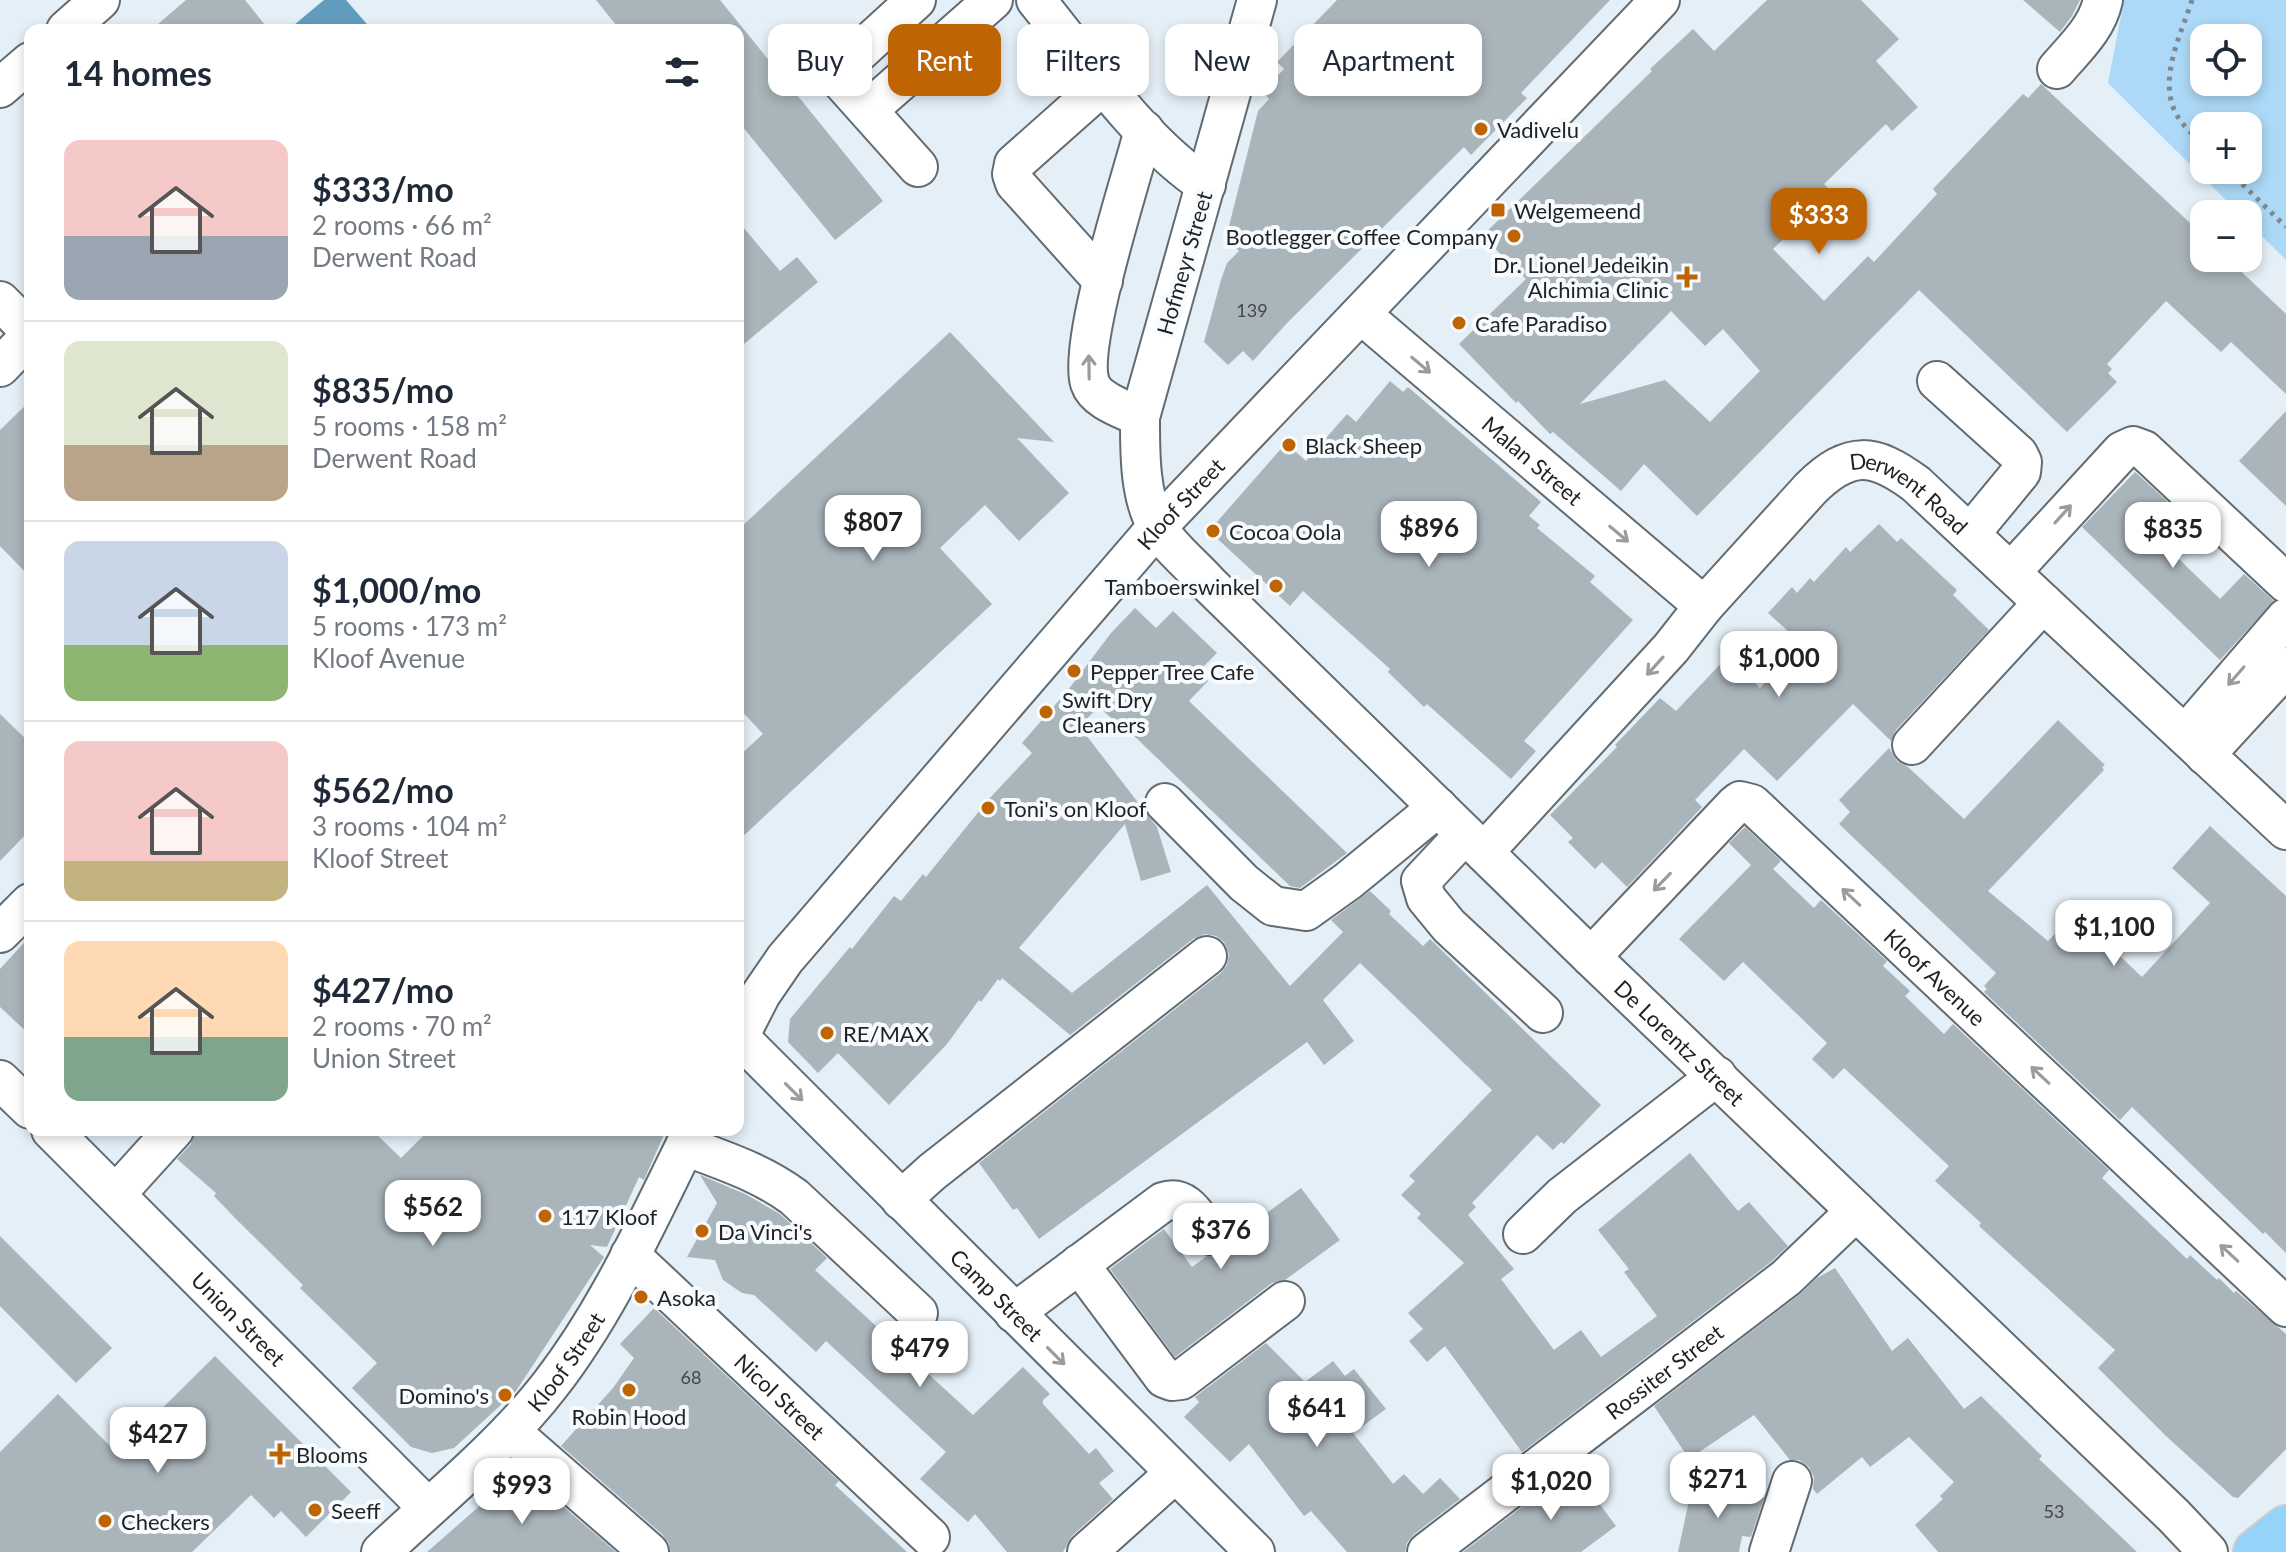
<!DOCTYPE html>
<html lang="en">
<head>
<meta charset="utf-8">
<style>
  body { margin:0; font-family:Lato,sans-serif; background:#f6f6f7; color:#1f2937; height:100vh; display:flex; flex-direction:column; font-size:30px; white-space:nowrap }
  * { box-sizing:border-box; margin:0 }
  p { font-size:26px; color:#747a83 }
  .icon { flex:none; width:44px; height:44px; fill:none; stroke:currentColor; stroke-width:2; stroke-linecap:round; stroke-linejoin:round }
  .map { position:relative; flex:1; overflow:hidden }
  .panel { position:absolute; left:24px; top:24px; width:720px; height:1112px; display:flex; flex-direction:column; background:#fff; border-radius:16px; box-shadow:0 4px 12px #0003 }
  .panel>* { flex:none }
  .banner { position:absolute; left:768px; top:24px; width:760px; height:72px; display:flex; gap:16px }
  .buttons { position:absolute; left:2190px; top:24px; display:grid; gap:16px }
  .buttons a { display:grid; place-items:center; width:72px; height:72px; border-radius:16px; background:#fff; box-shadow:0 4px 12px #0003; font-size:40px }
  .price { position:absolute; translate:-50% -68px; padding:0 18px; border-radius:16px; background:#fff; color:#222; font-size:26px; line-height:52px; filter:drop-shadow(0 2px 4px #0008) }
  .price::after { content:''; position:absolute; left:50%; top:48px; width:24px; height:18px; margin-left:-12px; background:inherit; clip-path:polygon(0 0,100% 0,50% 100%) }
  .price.selected { background:#be6403; color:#fff }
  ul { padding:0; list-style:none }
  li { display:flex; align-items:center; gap:24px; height:200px; padding:0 40px }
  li+li { border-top:2px solid #e0e1e3 }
  li span { display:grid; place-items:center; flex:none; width:224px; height:160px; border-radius:16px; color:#555 }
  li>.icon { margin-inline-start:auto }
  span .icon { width:96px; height:96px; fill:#fffc; stroke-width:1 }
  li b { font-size:34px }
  h2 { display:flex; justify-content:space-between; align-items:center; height:96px; padding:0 40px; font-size:34px }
  .pill { padding:0 28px; border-radius:16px; background:#fff; box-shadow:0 4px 12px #0003; font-size:28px; line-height:72px }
  .pill.selected { background:#be6403; color:#fff }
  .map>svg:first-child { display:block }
  .green { fill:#acd9f7; fill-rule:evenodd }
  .water { fill:#619bbe }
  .building { fill:#a9b4bb; fill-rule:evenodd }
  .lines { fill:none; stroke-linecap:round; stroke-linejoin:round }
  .minor-casing { stroke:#616b71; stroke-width:42 }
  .major-casing { stroke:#cececf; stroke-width:48 }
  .path { stroke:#81898e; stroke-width:5; stroke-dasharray:4 6; stroke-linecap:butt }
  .minor { stroke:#fff; stroke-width:38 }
  .major { stroke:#95d4f8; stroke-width:44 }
  .oneway { stroke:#9a9c9d }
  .poi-dot { fill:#be6403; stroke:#f7fbfe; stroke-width:3 }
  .labels { text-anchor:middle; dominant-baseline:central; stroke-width:8; stroke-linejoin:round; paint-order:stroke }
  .number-label { font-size:18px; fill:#41464a }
  .poi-label { font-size:22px; fill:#1e2225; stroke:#f7fbfe; text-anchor:start }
  .street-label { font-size:22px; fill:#1e2225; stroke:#f7fbfe }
</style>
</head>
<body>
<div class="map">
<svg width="2286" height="1552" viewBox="0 0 2286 1552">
  <rect width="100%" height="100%" fill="#e4eff7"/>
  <path class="green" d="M2124,0H2286V260L2248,222V214H2240L2108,83ZM2204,38H2248V82H2204ZM2204,126H2248V170H2204Z"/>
  <path class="water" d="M324,0H346L372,30H288Z"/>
  <path class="building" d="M186,0H245L269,30H151Z
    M596,0H720L883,201L835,240L738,121V30H620Z
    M1337,0H1610L1521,93L1527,98L1471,155L1464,147L1287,323L1253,361L1243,351L1228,365L1204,342L1221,280L1227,263L1239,251L1226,238L1258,111L1269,99L1262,91L1284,69L1277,62Z
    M1767,0H1861L1899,39L1876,61L1918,107L1892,131L1886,124L1824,184L1832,192L1773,249L1824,301L1868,256L1874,262L1937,194L1933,189L2023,94L2028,98L2041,84L2204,236V258H2227L2286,314V394L2231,342L2221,352L2166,301L2107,364L2112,369L2108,373L2117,382L2067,432L1919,290L1697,516L1644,464L1621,491L1553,432L1550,434L1518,401L1516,403L1459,344L1526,279L1482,236L1652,71L1650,69L1693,29L1714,51ZM1671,311L1705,346L1723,329L1760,371L1710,422L1665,380L1580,404Z
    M2023,0H2080L2072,16L2060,32Z
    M738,221L780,271L797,257L818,282L738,349Z
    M950,332L1054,442L1017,438L1069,493L1019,541L985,505L940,548L992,604L738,841V757L763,734L738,707V530Z
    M1390,381L1403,392L1408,387L1541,502L1529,516L1540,525L1537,528L1595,576L1590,582L1633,620L1524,741L1536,751L1511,779L1427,704L1424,707L1388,672L1390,669L1303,591L1290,606L1209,531L1286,443L1306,461L1347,414L1356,422Z
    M30,401V577L0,546V430Z
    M2286,411V506L2239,461Z
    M2135,472L2167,501L2144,525L2220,599L2244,574L2274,601L2220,660L2082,527Z
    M1879,524L1897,542L1901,538L1957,590L1953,595L1989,630L1896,730L1891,741L1853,704L1777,781L1744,749L1695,800L1702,807L1627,887L1602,862L1595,869L1568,842L1573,838L1550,815L1617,747L1615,745L1660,698L1676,711L1728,656L1760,688L1802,644L1768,613L1792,587L1797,593L1810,578L1814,582L1846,547L1850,552Z
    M1135,608L1156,628L1173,611L1217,653L1198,672L1208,681L1189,701L1347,853L1300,888L1290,886L1130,732L1132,737L1099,707L1079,726L1157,827L1171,872L1141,881L1125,824L1019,948L1072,993L1207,885L1290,986L1343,932L1331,920L1370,891L1391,911L1389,914L1423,946L1430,939L1601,1105L1564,1144L1561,1142L1553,1150L1537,1135L1472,1203L1476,1207L1468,1215L1514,1269L1501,1279L1554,1350L1581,1330L1601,1357L1657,1316L1624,1272L1629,1269L1598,1230L1690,1153L1738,1211L1749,1202L1788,1246L1772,1261L1522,1452L1445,1346L1427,1362L1409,1341L1423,1329L1408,1313L1464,1263L1417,1218L1421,1214L1401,1195L1415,1181L1409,1176L1492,1090L1360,963L1323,1000L1354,1041L1324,1065L1307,1042L1039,1239L1017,1208L1013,1210L979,1163L1221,973L1227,965L1229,954L1224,942L1216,936L1205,934L1193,939L1070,1035L1002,978L1000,981L998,979L981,1002L979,1000L947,1044L889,1105L838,1053L818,1073L788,1042L790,1019L850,947L852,949L894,896L901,901L923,874L926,877L988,800L1032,753L1022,743L1068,690L1111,633Z
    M0,714L30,743V830L0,861Z
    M2058,720L2105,765L2102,767L2104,770L1988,891L2048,941L2075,913L2142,977L2210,903L2172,868L2210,826L2286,896V1253L2265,1232L2263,1234L2132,1107L2120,1120L1984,992L1987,989L1984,986L1996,973L1839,824L1850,812L1839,800L1889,748L1897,761L1908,767L1964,819Z
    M1745,827L1781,861L1773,869L1814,908L1821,900L1887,961L1883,966L1910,991L1905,996L1944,1034L1953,1024L2109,1170L2102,1178L2187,1259L2190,1255L2217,1280L2219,1278L2234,1293L2236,1291L2286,1334V1449L2238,1498L2233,1497L2166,1436L2098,1368L2115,1350L1979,1226L1981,1223L1935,1181L1949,1166L1844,1068L1833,1079L1812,1059L1827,1043L1743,962L1724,981L1679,939L1751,865L1729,843Z
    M30,936V1035L0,1007V969Z
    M195,1130H372L401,1158L429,1130H666L644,1180L639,1177L607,1247L590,1245L604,1257L516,1391L454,1448L432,1453L411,1447L352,1388L377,1363L300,1288L303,1285L234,1217L214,1196L216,1193L177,1159L191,1144Z
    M700,1175L745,1194L780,1214L827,1258L815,1270L973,1415L1023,1367L1050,1394L1043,1400V1404L1089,1454L1096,1448L1114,1471L1099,1483L1113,1499L1072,1536L1063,1552H1007L975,1514L968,1522L920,1479L946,1452L826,1341L816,1352L754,1295L742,1293L723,1280L715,1260L687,1257L717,1203Z
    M1301,1188L1340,1240L1285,1280L1272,1283L1175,1357L1110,1269L1164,1229L1192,1267L1207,1256L1223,1252L1231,1239Z
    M0,1236L112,1348L76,1383L0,1306Z
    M1835,1268L1892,1351L1908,1338L1964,1409L1981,1396L2042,1456L2039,1459L2137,1552H1938L1915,1525L1943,1499L1940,1496L1954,1482L1909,1437L1870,1467L1862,1457L1817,1494L1813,1489L1814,1477L1809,1467L1799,1460H1790L1754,1415L1689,1459L1654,1406L1799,1295L1817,1278Z
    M654,1308L839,1481L835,1485L907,1552H670L669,1544L663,1535L561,1446L613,1388L634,1358L620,1344Z
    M1266,1343L1305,1382L1333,1361L1345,1376L1354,1369L1386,1409L1353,1433L1393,1484L1404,1474L1423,1494L1440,1478L1460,1499L1413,1535L1407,1543L1405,1552H1347L1311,1511L1304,1516L1249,1444L1230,1462L1184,1417L1199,1402L1195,1397Z
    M215,1356L351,1492L306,1537L281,1511L274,1518L251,1495L192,1552H0V1452L58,1394L117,1453Z
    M1573,1468L1616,1526L1581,1552H1463Z
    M522,1471L616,1552H427L483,1503L489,1509Z
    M1693,1482L1764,1498L1751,1537L1742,1536L1739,1552H1678Z"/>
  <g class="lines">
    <defs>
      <g id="minor">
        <path d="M1036,0C1084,59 1142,143 1206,185"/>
        <path id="s1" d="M1257,0L1140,417C1140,450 1139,498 1158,528C1170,548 1193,566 1209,584L1591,957L2174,1516L2208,1552"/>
        <path d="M66,30L100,0"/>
        <path d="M817,54L918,167"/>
        <path d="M2057,69C2076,47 2097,28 2103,0"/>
        <path d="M835,74L916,0"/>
        <path d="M0,88L30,62"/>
        <path d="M868,110L993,0"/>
        <path d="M1103,281L1015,183L1012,174L1014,164L1104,84"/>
        <path d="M0,301L30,331"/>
        <path id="s2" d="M1362,315L1704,606"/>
        <path d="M0,367L30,336"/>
        <path d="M1937,381L2018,454L2022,462L2021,472L1970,534"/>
        <path d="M1140,417C1124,409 1096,401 1090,383C1077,344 1132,177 1144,130"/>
        <path d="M2011,572L2122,451L2133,446L2144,450L2286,583"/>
        <path d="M2185,735L2286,618"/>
        <path d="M1912,745L2043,603"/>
        <path d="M2205,755L2286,667"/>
        <path d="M1165,803L1244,883L1273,906L1306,911L1348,881L1438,807"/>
        <path d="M1465,834L1421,881L1426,898L1449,926L1543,1013"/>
        <path id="s3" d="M1484,852L1671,648L1704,606L1811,488C1850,450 1874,453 1916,484L2286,830"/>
        <path d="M0,933L30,903"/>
        <path id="s4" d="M1591,957L1735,805L1740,801L1752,804L2286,1307"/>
        <path id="s5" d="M738,1036L1255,1552"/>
        <path id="s6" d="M738,1039L761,994L785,959L1157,527L1660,0"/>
        <path d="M0,1080L30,1109"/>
        <path id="s7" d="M51,1130L428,1508"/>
        <path d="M685,1146C724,1161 760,1172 794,1197L918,1313"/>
        <path d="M116,1194L174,1130"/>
        <path d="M901,1200L932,1172L1207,956"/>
        <path d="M1523,1234L1562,1196L1717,1076"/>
        <path id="s8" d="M630,1255L930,1537"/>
        <path d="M1079,1264L1164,1378L1172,1381L1181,1380L1285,1301"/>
        <path d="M1014,1313L1163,1202C1187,1194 1197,1218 1210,1235"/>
        <path d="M510,1431L649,1552"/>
        <path id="s9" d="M381,1552C437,1499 503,1446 550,1385C610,1308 649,1217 693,1130"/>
        <path d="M1087,1552L1174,1474"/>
        <path id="s10" d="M1427,1552L1786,1278L1856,1211"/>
        <path d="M1769,1552L1792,1481"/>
      </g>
      <path id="major" d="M2256,1552L2286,1528"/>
    </defs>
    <use href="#minor" class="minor-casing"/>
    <use href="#major" class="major-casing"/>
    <path class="path" d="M2192,0C2181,35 2156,82 2178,117C2184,127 2195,136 2204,145
      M2228,170L2286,227"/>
    <use href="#minor" class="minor"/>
    <use href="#major" class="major"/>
  </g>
  <defs><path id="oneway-shaft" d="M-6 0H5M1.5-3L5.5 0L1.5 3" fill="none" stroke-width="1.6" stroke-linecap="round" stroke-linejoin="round" transform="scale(2)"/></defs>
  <g class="oneway">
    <use href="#oneway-shaft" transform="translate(1421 365) rotate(40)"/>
    <use href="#oneway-shaft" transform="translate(1089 367) rotate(-91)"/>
    <use href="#oneway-shaft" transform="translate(2063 514) rotate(-48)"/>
    <use href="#oneway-shaft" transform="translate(1619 534) rotate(40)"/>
    <use href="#oneway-shaft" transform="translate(1655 666) rotate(132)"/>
    <use href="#oneway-shaft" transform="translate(2236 676) rotate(131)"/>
    <use href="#oneway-shaft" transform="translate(1662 882) rotate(134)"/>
    <use href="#oneway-shaft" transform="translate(1851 897) rotate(-137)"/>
    <use href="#oneway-shaft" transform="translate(2040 1075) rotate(-137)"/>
    <use href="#oneway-shaft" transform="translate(794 1092) rotate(45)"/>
    <use href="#oneway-shaft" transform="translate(2229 1253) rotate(-137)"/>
    <use href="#oneway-shaft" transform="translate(1056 1356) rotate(45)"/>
  </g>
  <g class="poi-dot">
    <circle cx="1481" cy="129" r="8"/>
    <rect x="1490" y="202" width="16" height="16" rx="4"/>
    <circle cx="1514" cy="236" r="8"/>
    <path d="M1683 265h8v8h8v8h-8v8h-8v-8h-8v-8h8z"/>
    <circle cx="1459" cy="323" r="8"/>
    <circle cx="1289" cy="445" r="8"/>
    <circle cx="1213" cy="531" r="8"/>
    <circle cx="1276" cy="586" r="8"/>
    <circle cx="1074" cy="671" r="8"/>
    <circle cx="1046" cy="712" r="8"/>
    <circle cx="988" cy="808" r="8"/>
    <circle cx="827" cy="1033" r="8"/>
    <circle cx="545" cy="1216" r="8"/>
    <circle cx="702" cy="1231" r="8"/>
    <circle cx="641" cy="1297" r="8"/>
    <circle cx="629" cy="1390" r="8"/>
    <circle cx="505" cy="1395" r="8"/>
    <path d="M276 1442h8v8h8v8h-8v8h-8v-8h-8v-8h8z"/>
    <circle cx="315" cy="1510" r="8"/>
    <circle cx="105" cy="1521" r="8"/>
  </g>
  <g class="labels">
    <g class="number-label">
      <text x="1252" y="310">139</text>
      <text x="691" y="1377">68</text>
      <text x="2054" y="1511">53</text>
    </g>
    <g class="poi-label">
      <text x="1497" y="129">Vadivelu</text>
      <text x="1514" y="210">Welgemeend</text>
      <text x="1498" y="236" text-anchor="end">Bootlegger Coffee Company</text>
      <text x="1669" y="264" text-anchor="end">Dr. Lionel Jedeikin<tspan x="1669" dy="25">Alchimia Clinic</tspan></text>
      <text x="1475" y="323">Cafe Paradiso</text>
      <text x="1305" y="445">Black Sheep</text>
      <text x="1229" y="531">Cocoa Oola</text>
      <text x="1260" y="586" text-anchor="end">Tamboerswinkel</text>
      <text x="1090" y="671">Pepper Tree Cafe</text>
      <text x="1062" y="699">Swift Dry<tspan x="1062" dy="25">Cleaners</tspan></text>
      <text x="1004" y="808">Toni's on Kloof</text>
      <text x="843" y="1033">RE/MAX</text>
      <text x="561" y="1216">117 Kloof</text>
      <text x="718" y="1231">Da Vinci's</text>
      <text x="657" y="1297">Asoka</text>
      <text x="489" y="1395" text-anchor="end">Domino's</text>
      <text x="629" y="1416" text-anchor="middle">Robin Hood</text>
      <text x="296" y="1454">Blooms</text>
      <text x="331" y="1510">Seeff</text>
      <text x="121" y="1521">Checkers</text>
    </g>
    <g class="street-label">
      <text transform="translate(1184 263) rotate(-74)">Hofmeyr Street</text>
      <text stroke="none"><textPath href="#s2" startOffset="224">Malan Street</textPath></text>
      <text stroke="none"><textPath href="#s3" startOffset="606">Derwent Road</textPath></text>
      <text stroke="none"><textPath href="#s6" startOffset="696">Kloof Street</textPath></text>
      <text stroke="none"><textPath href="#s4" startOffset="480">Kloof Avenue</textPath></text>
      <text stroke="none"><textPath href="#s1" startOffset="1280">De Lorentz Street</textPath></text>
      <text stroke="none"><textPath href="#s5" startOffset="366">Camp Street</textPath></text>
      <text stroke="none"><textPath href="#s7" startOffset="266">Union Street</textPath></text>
      <text stroke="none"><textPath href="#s9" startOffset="266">Kloof Street</textPath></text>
      <text stroke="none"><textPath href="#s10" startOffset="298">Rossiter Street</textPath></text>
      <text stroke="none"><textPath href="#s8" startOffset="206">Nicol Street</textPath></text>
    </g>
  </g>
</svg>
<div class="buttons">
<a><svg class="icon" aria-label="locate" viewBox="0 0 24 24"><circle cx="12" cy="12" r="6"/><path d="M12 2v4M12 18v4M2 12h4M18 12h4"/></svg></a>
<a>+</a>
<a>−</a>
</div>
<b class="price selected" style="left:1819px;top:256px">$333</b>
<b class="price" style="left:873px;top:563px">$807</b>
<b class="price" style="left:1429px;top:569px">$896</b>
<b class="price" style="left:2173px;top:570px">$835</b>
<b class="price" style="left:1779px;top:699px">$1,000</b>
<b class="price" style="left:2114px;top:968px">$1,100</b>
<b class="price" style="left:433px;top:1248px">$562</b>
<b class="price" style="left:1221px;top:1271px">$376</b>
<b class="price" style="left:920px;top:1389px">$479</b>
<b class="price" style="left:1317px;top:1449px">$641</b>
<b class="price" style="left:158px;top:1475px">$427</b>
<b class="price" style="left:1718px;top:1520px">$271</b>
<b class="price" style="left:1551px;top:1522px">$1,020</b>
<b class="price" style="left:522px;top:1526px">$993</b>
<div class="banner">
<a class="pill">Buy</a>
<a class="pill selected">Rent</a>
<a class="pill">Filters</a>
<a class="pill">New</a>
<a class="pill">Apartment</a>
</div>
<section class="panel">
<h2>14 homes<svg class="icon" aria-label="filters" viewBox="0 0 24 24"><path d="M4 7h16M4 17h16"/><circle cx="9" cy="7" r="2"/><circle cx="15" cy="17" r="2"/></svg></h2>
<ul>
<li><span style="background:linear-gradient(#f6c9c9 60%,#9aa5b1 0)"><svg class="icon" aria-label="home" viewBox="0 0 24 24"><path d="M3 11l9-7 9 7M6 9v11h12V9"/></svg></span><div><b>$333/mo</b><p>2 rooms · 66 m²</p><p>Derwent Road</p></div></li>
<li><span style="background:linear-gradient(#dfe7d0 65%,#b9a48a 0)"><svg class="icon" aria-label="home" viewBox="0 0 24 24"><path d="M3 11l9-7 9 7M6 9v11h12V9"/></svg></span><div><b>$835/mo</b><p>5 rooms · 158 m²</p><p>Derwent Road</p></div></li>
<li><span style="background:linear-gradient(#c9d6e8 65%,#8fb573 0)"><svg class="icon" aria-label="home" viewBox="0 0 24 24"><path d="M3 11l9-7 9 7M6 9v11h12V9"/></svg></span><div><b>$1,000/mo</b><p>5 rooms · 173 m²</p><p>Kloof Avenue</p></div></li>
<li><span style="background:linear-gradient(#f6c9c9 75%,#c2b280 0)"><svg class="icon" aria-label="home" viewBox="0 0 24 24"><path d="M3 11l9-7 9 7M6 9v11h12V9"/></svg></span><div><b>$562/mo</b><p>3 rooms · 104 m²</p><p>Kloof Street</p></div></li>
<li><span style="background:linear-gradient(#ffd9b3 60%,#7fa58c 0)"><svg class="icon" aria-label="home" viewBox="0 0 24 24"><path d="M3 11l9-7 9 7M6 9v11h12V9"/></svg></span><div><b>$427/mo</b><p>2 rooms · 70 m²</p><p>Union Street</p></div></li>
</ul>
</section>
</div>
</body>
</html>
